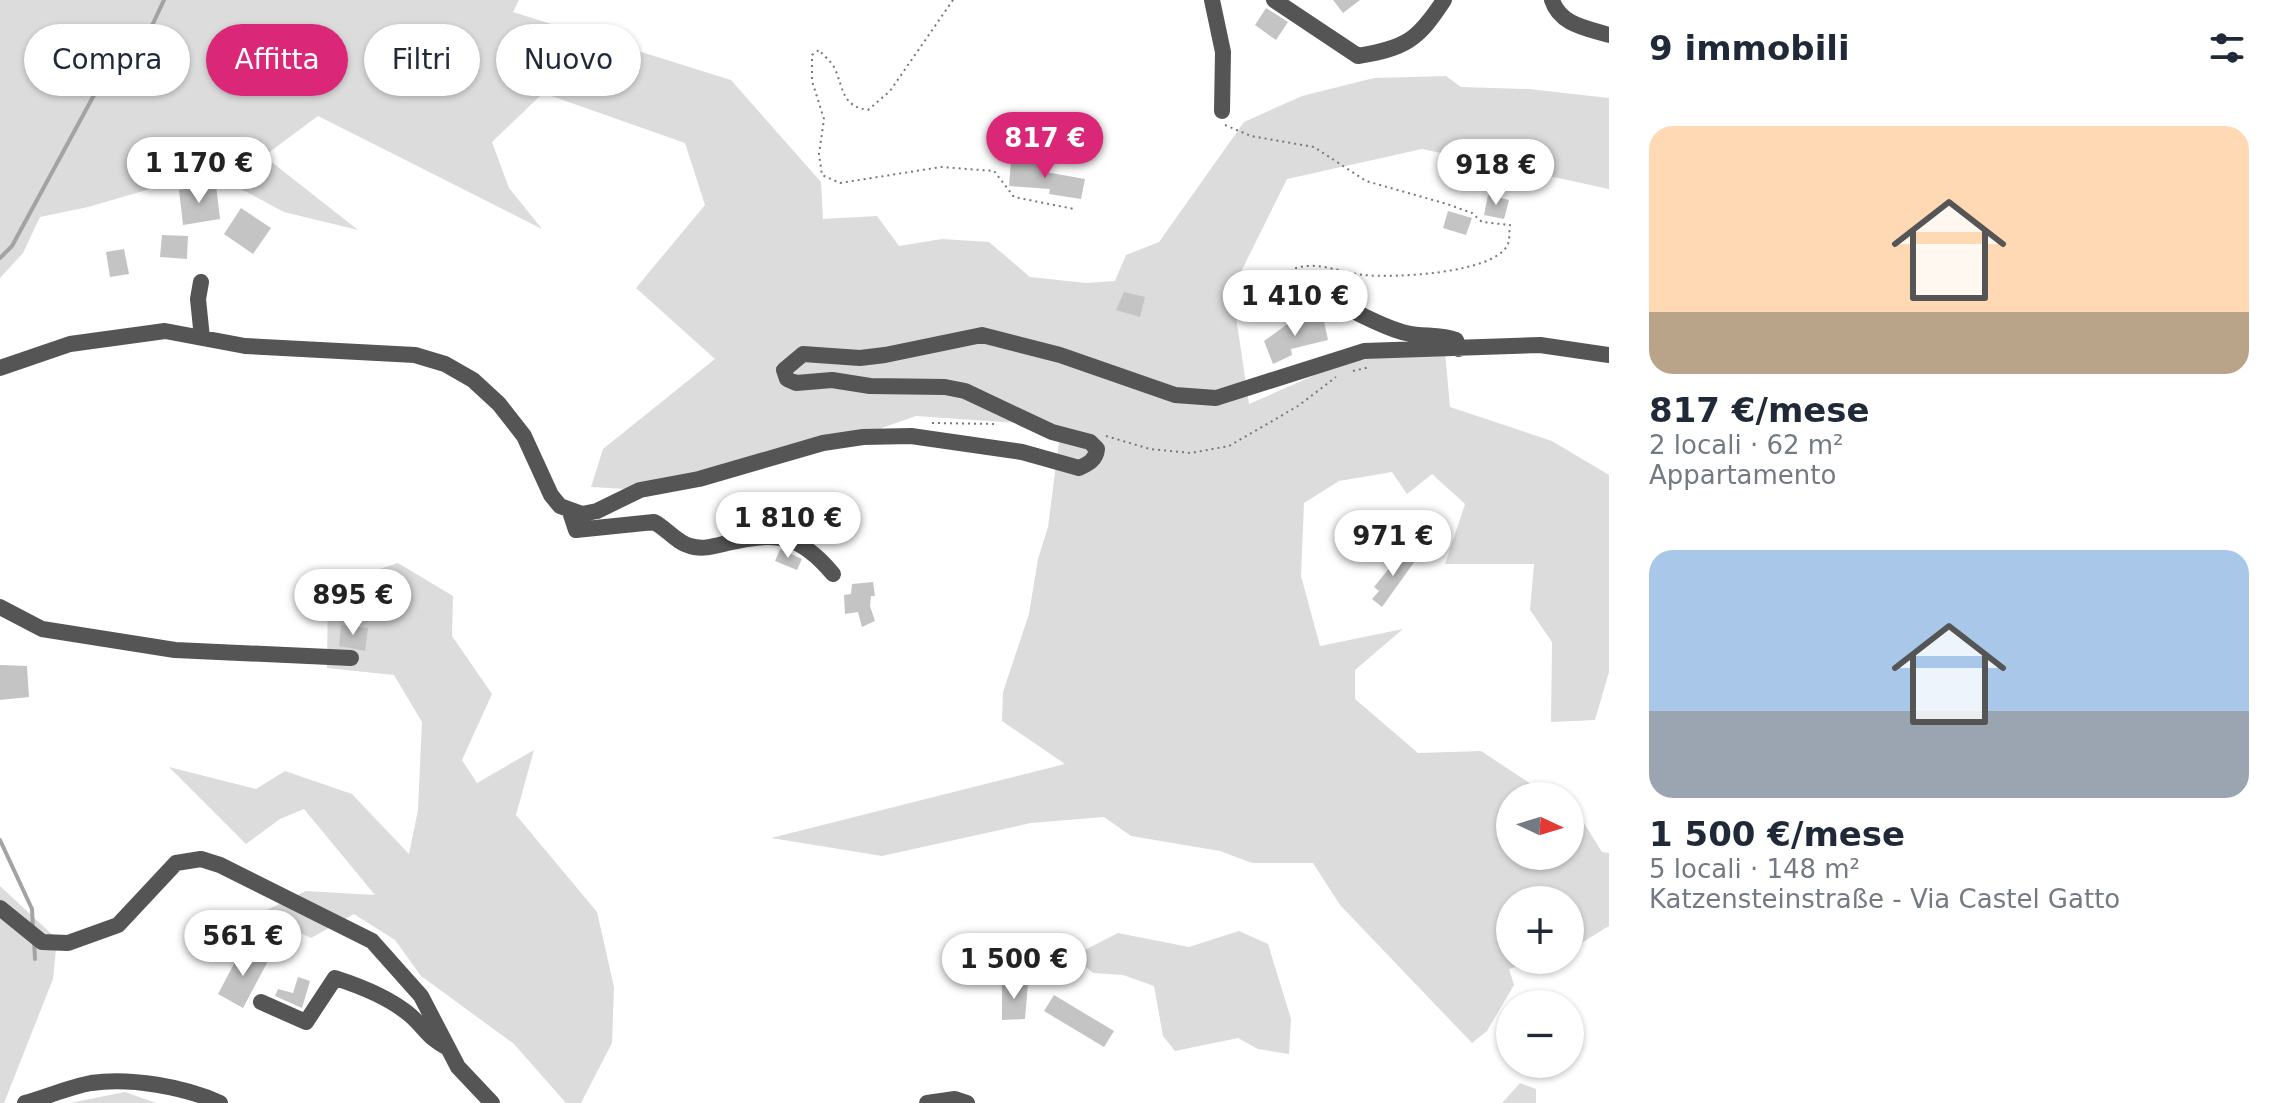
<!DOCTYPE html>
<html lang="it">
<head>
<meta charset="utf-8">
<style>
  body { margin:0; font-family:"DejaVu Sans",sans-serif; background:#f6f6f7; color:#1f2937; height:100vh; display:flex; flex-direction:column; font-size:30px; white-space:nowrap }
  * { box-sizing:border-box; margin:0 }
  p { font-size:26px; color:#747a83 }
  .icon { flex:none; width:44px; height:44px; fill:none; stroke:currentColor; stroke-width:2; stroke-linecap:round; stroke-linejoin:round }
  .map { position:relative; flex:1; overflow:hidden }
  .details { display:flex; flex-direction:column; background:#fff; width:680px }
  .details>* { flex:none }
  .top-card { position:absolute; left:24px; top:24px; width:760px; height:72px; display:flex; gap:16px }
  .needle { width:52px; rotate:94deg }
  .buttons { position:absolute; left:1496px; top:782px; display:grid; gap:16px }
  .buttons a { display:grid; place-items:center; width:88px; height:88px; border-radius:50%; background:#fff; box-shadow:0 2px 6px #0004; font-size:40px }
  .price { position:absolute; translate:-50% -68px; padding:0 18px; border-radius:28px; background:#fff; color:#222; font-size:26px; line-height:52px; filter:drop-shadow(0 2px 4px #0008) }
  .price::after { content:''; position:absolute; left:50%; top:48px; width:24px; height:18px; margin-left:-12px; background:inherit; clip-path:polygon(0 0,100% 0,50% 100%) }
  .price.current { background:#db2777; color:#fff }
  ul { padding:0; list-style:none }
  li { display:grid; align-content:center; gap:16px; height:424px; padding:0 40px }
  li span { display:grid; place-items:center; height:248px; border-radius:24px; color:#555 }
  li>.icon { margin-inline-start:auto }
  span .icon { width:144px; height:144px; fill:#fffc; stroke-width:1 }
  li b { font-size:34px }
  h2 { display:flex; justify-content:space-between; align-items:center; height:96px; padding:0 40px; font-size:34px }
  .pill { padding:0 28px; border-radius:36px; background:#fff; box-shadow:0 2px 6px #0004; font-size:28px; line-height:72px }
  .pill.current { background:#db2777; color:#fff }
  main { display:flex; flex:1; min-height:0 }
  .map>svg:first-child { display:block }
  .green { fill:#dcdcdc }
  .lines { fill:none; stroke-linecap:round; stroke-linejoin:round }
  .stream { stroke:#a3a3a3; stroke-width:4 }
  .building { fill:#c4c4c4 }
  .path { stroke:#777; stroke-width:2; stroke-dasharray:2 4; stroke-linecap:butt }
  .minor { stroke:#555; stroke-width:16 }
</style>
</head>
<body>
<main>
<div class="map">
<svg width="1609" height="1103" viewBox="0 0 1609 1103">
  <rect width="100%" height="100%" fill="#fff"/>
  <path class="green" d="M0,0H519L513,12L731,80L821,182L823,219L877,216L899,246L942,239L989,242L1030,277L1086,283L1115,281L1126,255L1159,242L1244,122L1302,96L1374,78L1446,76L1461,87L1529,89L1609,98V189L1422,149L1287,179L1232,290L1249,404L1347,361L1445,352L1450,407L1552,441L1609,475V672L1595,720L1551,722L1552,642L1530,610L1534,564H1445L1465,504L1432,474L1407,494L1392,472L1339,481L1304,503L1301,576L1320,646L1403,629L1355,670V699L1418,753L1481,751L1531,784L1543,796H1510V856H1570V810L1577,812L1602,852L1609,853V926L1570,950V900H1510V960H1540L1509,969L1514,985L1487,1031L1472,1043L1340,905L1313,863H1252L1220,851L1131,836L1104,817L1031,823L882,856L771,838L1065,764L1002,721L1003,692L1029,614L1038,559L1048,527L1061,426L916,416L850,439L625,489L591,487L603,449L715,359L636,288L705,205L685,143L543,93L492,142L509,188L542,229L318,116L264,156L358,230L284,212L209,172L88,207L40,217L23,253L0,278Z
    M398,563L453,596L452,636L492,694L462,760L477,783L534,750L516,815L597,912L614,987L612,1043L581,1103H566L514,1044L421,976L395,940L354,914L311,938L261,913L306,891L375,895L304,809L280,819L246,844L169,767L256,789L285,771L352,794L409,854L418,810L422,722L394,675L327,668L328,586Z
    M0,886L57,939L53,979L4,1103H0Z
    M1239,931L1268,944L1291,1019L1289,1054L1258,1049L1238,1038L1175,1051L1163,1036L1154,986L1123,975L1093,973L1073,956L1118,933L1189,947Z
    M1520,1083L1536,1089V1103H1502Z
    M125,1092L156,1103H70Z"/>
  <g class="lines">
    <path class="stream" d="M0,258L12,246L100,84L143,45L164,0
      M0,840L32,909L33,929
      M34,941L35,959"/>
  </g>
  <path class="building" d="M1333,0H1360L1343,13Z
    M1266,8L1288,22L1276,40L1255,25Z
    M1011,161L1040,163V171L1085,179L1081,199L1049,194L1050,189L1009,186Z
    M216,185L220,219L183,225L179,190Z
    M1488,195L1509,200L1504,219L1484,215Z
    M241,208L271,228L253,254L224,234Z
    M1448,211L1472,218L1466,235L1443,228Z
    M162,235L188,236L187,259L160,257Z
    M124,249L129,274L110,277L106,252Z
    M1124,292L1145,297L1140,317L1116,310Z
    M1297,317L1300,321L1323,317L1328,340L1291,349L1292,355L1273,364L1264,341Z
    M780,549L802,559L797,570L775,561Z
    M1403,551L1415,561L1382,607L1372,599L1379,591L1374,587Z
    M873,582L875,596H871L870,606L875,621L862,627L858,612L845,614L844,595L851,594L852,584Z
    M341,625L368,628L365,651L339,646Z
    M0,665L27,666L29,697L0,700Z
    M243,947L268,961L243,1008L218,994Z
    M298,977L310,981L302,1008L275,996L278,989L293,993Z
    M1028,983L1025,1019L1002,1020V984Z
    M1054,995L1114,1031L1104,1047L1044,1011Z"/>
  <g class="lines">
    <path class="path" d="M953,0L890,91L868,110C842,106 844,90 835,69C832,62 824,56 819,50L812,55V81L824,119L819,154L822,175L840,183L941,167L994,171L1014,197L1074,209
      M1225,125L1251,136L1314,147L1366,181L1447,204L1472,213L1482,222L1510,225C1509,230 1510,239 1508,244C1495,274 1392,278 1364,275C1341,273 1319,261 1296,268L1288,285
      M1353,371L1370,367
      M932,423L997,424
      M1106,436L1150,449L1191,453L1229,446L1298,406L1336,377"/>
    <path class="minor" d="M1212,0L1223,52L1222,111
      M1274,0L1358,56C1406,48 1418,40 1444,0
      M1552,0C1560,25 1587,28 1609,35
      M201,282L198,299L202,338
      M1266,313C1316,273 1356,321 1406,333C1423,337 1440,334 1456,340L1459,349
      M0,368L70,344L165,331L245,346L415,355L445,364L473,380L499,404L524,436L551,495L560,506L582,514L597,511L640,490L699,479L823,443L863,437L911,436L1022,452L1079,468C1088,464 1096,460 1097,449L1090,442L1052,432L965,391L945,387L870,386L832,380L796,383L787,379L784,370L803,354L860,358L885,355L982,335L1060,355L1175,395L1216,398L1364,351L1540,345L1609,355
      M570,512L576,530L654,522C666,528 677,543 690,546C703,550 715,546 727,543C776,532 799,533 833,574
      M0,607L42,629L175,650L351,658
      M0,908L42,942L68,943L118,925L176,863L201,859L220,865L372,941L421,996L458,1067L492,1103
      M261,1002L306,1022L335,978C360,986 390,998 410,1015C426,1029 428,1038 448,1048
      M25,1103C47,1097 69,1087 91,1083C130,1077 185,1087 220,1103
      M927,1103L955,1099L967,1103"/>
  </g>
</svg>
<div class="buttons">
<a><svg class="needle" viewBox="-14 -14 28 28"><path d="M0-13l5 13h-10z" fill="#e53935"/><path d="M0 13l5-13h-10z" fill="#747a83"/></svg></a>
<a>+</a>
<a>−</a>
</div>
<b class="price current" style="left:1045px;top:180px">817 €</b>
<b class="price" style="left:199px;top:205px">1 170 €</b>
<b class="price" style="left:1496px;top:207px">918 €</b>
<b class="price" style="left:1295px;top:338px">1 410 €</b>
<b class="price" style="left:788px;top:560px">1 810 €</b>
<b class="price" style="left:1393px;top:578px">971 €</b>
<b class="price" style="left:353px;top:637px">895 €</b>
<b class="price" style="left:243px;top:978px">561 €</b>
<b class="price" style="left:1014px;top:1001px">1 500 €</b>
<div class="top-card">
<a class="pill">Compra</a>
<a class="pill current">Affitta</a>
<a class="pill">Filtri</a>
<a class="pill">Nuovo</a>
</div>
</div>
<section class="details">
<h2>9 immobili<svg class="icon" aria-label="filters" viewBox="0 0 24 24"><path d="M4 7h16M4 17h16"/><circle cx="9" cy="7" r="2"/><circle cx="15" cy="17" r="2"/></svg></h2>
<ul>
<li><span style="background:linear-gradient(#ffd9b3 75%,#b9a48a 0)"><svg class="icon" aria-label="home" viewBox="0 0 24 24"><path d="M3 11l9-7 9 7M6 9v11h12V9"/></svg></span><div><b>817 €/mese</b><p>2 locali · 62 m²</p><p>Appartamento</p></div></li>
<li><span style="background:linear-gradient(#a9c7e8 65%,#9aa5b1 0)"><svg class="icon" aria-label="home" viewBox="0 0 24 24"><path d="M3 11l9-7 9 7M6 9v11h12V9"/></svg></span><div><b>1 500 €/mese</b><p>5 locali · 148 m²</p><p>Katzensteinstraße - Via Castel Gatto</p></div></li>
</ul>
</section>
</main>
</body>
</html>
